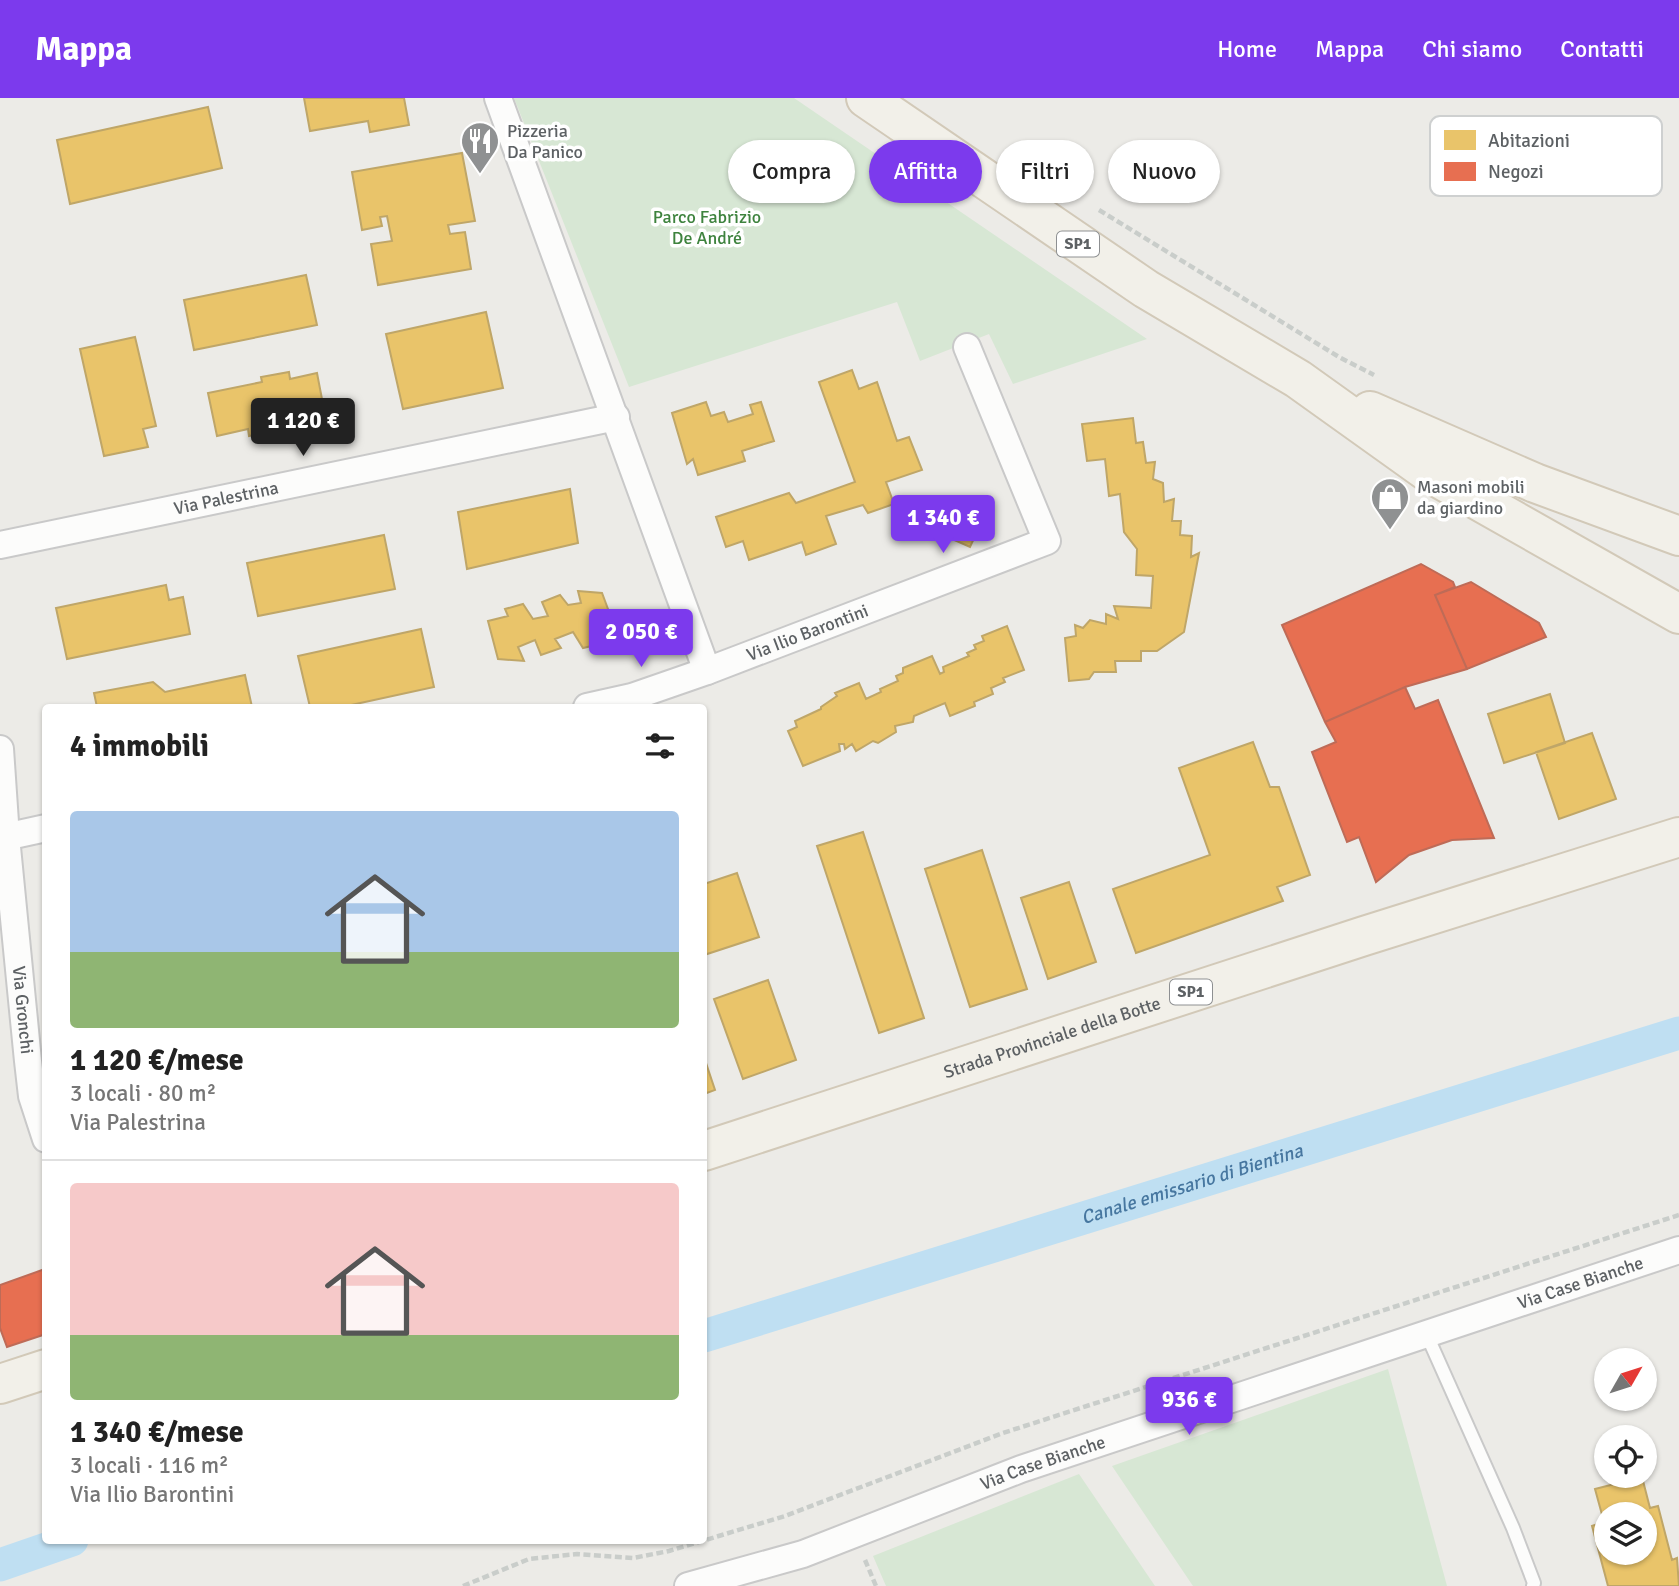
<!DOCTYPE html>
<html lang="it">
<head>
<meta charset="utf-8">
<style>
  body { margin:0; font-family:Signika,sans-serif; background:#f6f6f6; color:#222; height:100vh; display:flex; flex-direction:column; font-size:26px; white-space:nowrap }
  * { box-sizing:border-box; margin:0 }
  p { font-size:23px; color:#767676 }
  .icon { flex:none; width:38px; height:38px; fill:none; stroke:currentColor; stroke-width:2; stroke-linecap:round; stroke-linejoin:round }
  .map { position:relative; flex:1; overflow:hidden }
  .sheet { position:absolute; left:42px; top:606px; width:665px; height:840px; display:flex; flex-direction:column; background:#fff; border-radius:7px; box-shadow:0 2px 5px #0004 }
  .sheet>* { flex:none }
  .banner { position:absolute; left:728px; top:42px; width:665px; height:63px; display:flex; gap:14px }
  .needle { width:46px; rotate:51deg }
  .fabs { position:absolute; left:1594px; top:1250px; display:grid; gap:14px }
  .fabs a { display:grid; place-items:center; width:63px; height:63px; border-radius:50%; background:#fff; box-shadow:0 2px 5px #0004; font-size:35px }
  .price { position:absolute; translate:-50% -60px; padding:0 16px; border-radius:7px; background:#7c3aed; color:#fff; font-size:23px; line-height:46px; filter:drop-shadow(0 2px 4px #0008) }
  .price::after { content:''; position:absolute; left:50%; top:42px; width:21px; height:16px; margin-left:-10px; background:inherit; clip-path:polygon(0 0,100% 0,50% 100%) }
  .price.active { background:#222; color:#fff }
  ul { padding:0; list-style:none }
  li { display:grid; align-content:center; gap:14px; height:371px; padding:0 28px }
  li+li { border-top:2px solid #e0e0e0 }
  li span { display:grid; place-items:center; height:217px; border-radius:7px; color:#555 }
  li>.icon { margin-inline-start:auto }
  span .icon { width:126px; height:126px; fill:#fffc; stroke-width:1 }
  li b { font-size:30px }
  h2 { display:flex; justify-content:space-between; align-items:center; height:84px; padding:0 28px; font-size:30px }
  .chip { padding:0 24px; border-radius:32px; background:#fff; box-shadow:0 2px 5px #0004; font-size:24px; line-height:63px }
  .chip.active { background:#7c3aed; color:#fff }
  header { display:flex; align-items:center; gap:42px; box-sizing:border-box; height:98px; padding:0 35px; background:#7c3aed; color:#fff }
  header strong { font-size:33px }
  nav { display:flex; gap:38px; margin-inline-start:auto; font-size:24px }
  .map>svg:first-child { display:block }
  .green { fill:#d7e7d4 }
  .homes { fill:#e9c46a; stroke:#bfa668; stroke-width:2; fill-rule:evenodd }
  .shops { fill:#e76f51; stroke:#be6b57; stroke-width:2 }
  .lines { fill:none; stroke-linecap:round; stroke-linejoin:round }
  .canal { stroke:#bfdff2; stroke-width:33 }
  .lane-casing { stroke:#c9c9c9; stroke-width:16 }
  .street-casing { stroke:#c9c9c9; stroke-width:30 }
  .primary-casing { stroke:#d2c9b8; stroke-width:42 }
  .path { stroke:#c9cdca; stroke-width:4.5; stroke-dasharray:7 3.5; stroke-linecap:butt }
  .lane { stroke:#fcfcfb; stroke-width:12 }
  .street { stroke:#fcfcfb; stroke-width:26 }
  .primary { stroke:#f2f0e9; stroke-width:38 }
  .labels { text-anchor:middle; dominant-baseline:central; stroke-width:7; stroke-linejoin:round; paint-order:stroke }
  .shield { fill:#fff; stroke:#8e9092; stroke-width:2 }
  .shield-label { font-size:16px; font-weight:bold; fill:#5d6164 }
  .poi-label { font-size:18px; fill:#5d6164; stroke:#fff; text-anchor:start }
  .park-label { font-size:18px; fill:#3e833e; stroke:#fff }
  .street-label { font-size:18px; fill:#5d6164; stroke:#fff }
  .water-label { font-size:19px; font-style:italic; fill:#4777a0; stroke:#fff }
  .key { fill:#fff; stroke:#ced0d0; stroke-width:2 }
  .key-label { font-size:19px; fill:#5d6164 }
</style>
</head>
<body>
<header>
<strong>Mappa</strong>
<nav><a>Home</a><a>Mappa</a><a>Chi siamo</a><a>Contatti</a></nav>
</header>
<div class="map">
<svg width="1679" height="1488" viewBox="0 0 1679 1488">
  <rect width="100%" height="100%" fill="#ecebe7"/>
  <path class="green" d="M514,0H794L1147,241L1013,286L989,236L920,263L897,204L629,289Z
    M1388,1271L1447,1488H1193L1112,1368Z
    M1079,1376L1155,1488H886L873,1458Z"/>
  <path class="homes" d="M304,0H404L409,27L370,34L368,23L310,33Z
    M208,9L222,70L70,106L57,42Z
    M462,55L475,123L448,127L450,136L465,134L471,171L378,187L371,146L392,143L387,118L380,119L382,128L362,132L352,74Z
    M306,177L317,227L194,252L184,202Z
    M486,214L503,290L403,311L386,236Z
    M135,239L156,328L143,331L148,349L104,358L80,251Z
    M852,272L859,291L877,284L897,343L909,339L922,372L886,384L894,406L868,415L863,407L826,418L836,446L806,457L802,444L749,462L743,443L726,449L716,419L789,395L796,405L855,384L819,284Z
    M289,274L290,281L317,275L326,322L249,338L248,331L217,338L208,295L262,284L261,279Z
    M706,304L711,318L724,314L728,324L753,316L750,307L761,304L774,343L742,353L745,363L698,377L693,361L687,366L672,315Z
    M1133,320L1136,345L1143,344L1146,365L1155,364L1153,381L1163,385L1164,404L1174,401L1172,423H1181L1180,437L1192,438L1191,459L1199,455L1184,534L1157,553H1141V563H1115L1116,574H1094L1089,581L1069,583L1065,540L1076,538L1075,527L1083,530L1090,522L1106,526V516L1118,521L1114,508L1151,510L1153,478L1136,477L1137,451L1124,434L1120,396L1109,398L1105,361L1087,363L1082,326Z
    M570,391L578,445L467,471L458,414Z
    M960,426L977,434L970,449L952,441Z
    M384,437L395,491L258,518L247,465Z
    M166,487L169,502L183,499L190,536L67,561L56,510Z
    M578,493L602,495L615,530L598,536L604,545L583,550L573,534L555,541L561,550L541,557L535,542L518,549L524,563L498,561L488,523L508,518L505,511L523,506L533,521L548,518L542,504L560,497L568,507L581,505Z
    M1007,528L1024,572L1003,580L1005,584L991,590L993,596L974,604L975,608L950,618L945,605L914,618L913,624L895,628L896,634L878,645L873,643L856,653L852,646L845,651L844,646H839L840,653L803,668L788,633L797,629L795,623L821,611V609L837,598L835,595L859,585L866,601L881,594L880,591L898,583L896,578L903,575V570L932,558L940,576L944,574L943,569L969,558L967,555L976,551L974,547L984,543L982,538Z
    M421,531L434,589L342,609H310L298,558Z
    M245,577L252,609H97L94,595L153,584L165,594Z
    M1550,596L1565,645L1504,665L1488,616Z
    M1592,635L1616,701L1559,721L1536,654Z
    M1253,644L1270,689H1279L1310,777L1277,789L1283,803L1136,855L1113,791L1210,757L1179,670Z
    M863,734L924,920L879,935L817,748Z
    M982,752L1027,891L970,909L925,771Z
    M737,775L759,839L704,857V786Z
    M1069,784L1096,864L1048,881L1021,800Z
    M768,882L796,962L743,981L714,901Z
    M704,959L715,992L704,996Z
    M1642,1379L1650,1410L1658,1408L1672,1462L1677,1460L1679,1488H1608L1592,1428L1604,1424L1595,1391ZM1606,1416H1645V1454H1606Z"/>
  <path class="shops" d="M1421,466L1453,484L1455,489L1435,497L1467,571L1405,589L1325,624L1282,527Z
    M1471,484L1539,525L1546,539L1467,571L1435,497Z
    M1405,589L1415,611L1438,602L1494,740L1452,742L1409,757L1376,784L1359,739L1347,744L1312,654L1336,644L1325,624Z
    M45,1171L46,1236L7,1249L0,1230V1187Z"/>
  <g class="lines">
    <g class="canal">
      <path id="s1" d="M704,1238L1679,935"/>
      <path d="M0,1467L72,1442"/>
    </g>
    <defs>
      <path id="lane" d="M1426,1235L1513,1430L1534,1485L1533,1488"/>
      <g id="street">
        <path d="M498,0L707,573"/>
        <path id="s2" d="M0,447L616,319"/>
        <path id="s3" d="M587,609L632,599L707,573L1047,443L967,249"/>
        <path id="s4" d="M0,651L6,739L28,963L32,998L46,1041"/>
        <path d="M0,740L46,730"/>
        <path id="s5" d="M688,1488L803,1456L1021,1371L1679,1152"/>
      </g>
      <g id="primary">
        <path d="M866,0L1146,191L1298,281L1428,374L1679,516"/>
        <path d="M1370,313L1535,385L1679,438"/>
        <path id="s6" d="M704,1053L1364,838L1679,739"/>
        <path d="M0,1286L46,1271"/>
      </g>
    </defs>
    <use href="#lane" class="lane-casing"/>
    <use href="#street" class="street-casing"/>
    <use href="#primary" class="primary-casing"/>
    <path class="path" d="M1099,112L1339,259L1374,277
      M865,1462L876,1488
      M463,1488L529,1461L577,1456L633,1460L669,1453L785,1418L1003,1335L1679,1117"/>
    <use href="#lane" class="lane"/>
    <use href="#street" class="street"/>
    <use href="#primary" class="primary"/>
  </g>
  <defs>
    <symbol id="restaurant-pin" viewBox="-11 -11 22 30"><path d="M0 17L-7.5 6A9.5 9.5 0 1 1 7.5 6Z" fill="#8f9192" stroke="#fff"/><path d="M-5-6h1v4h1v-4h1v4h1v-4h1v5L-1.5 .5V6h-2V.5L-5-1ZM5-6V6H3V1.5H1.5Q1.5-4 5-6Z" fill="#fff"/></symbol>
    <symbol id="shop-pin" viewBox="-11 -11 22 30"><path d="M0 17L-7.5 6A9.5 9.5 0 1 1 7.5 6Z" fill="#8f9192" stroke="#fff"/><path d="M-5-2.5h2.3a2.7 3.5 0 0 1 5.4 0H5L5.5 6h-11ZM-1.5-2.5h3a1.5 2.3 0 0 0-3 0Z" fill="#fff"/></symbol>
  </defs>
  <g fill-rule="evenodd">
    <use href="#restaurant-pin" x="458" y="21" width="44" height="60"/>
    <use href="#shop-pin" x="1368" y="377" width="44" height="60"/>
  </g>
  <g class="labels">
    <g class="shield">
      <rect x="1057" y="133.5" width="42" height="25" rx="5"/>
      <rect x="1170" y="881.5" width="42" height="25" rx="5"/>
    </g>
    <g class="shield-label">
      <text x="1078" y="146">SP1</text>
      <text x="1191" y="894">SP1</text>
    </g>
    <g class="poi-label">
      <text x="507" y="33">Pizzeria<tspan x="507" dy="21">Da Panico</tspan></text>
      <text x="1417" y="389">Masoni mobili<tspan x="1417" dy="21">da giardino</tspan></text>
    </g>
    <g class="park-label">
      <text x="707" y="119">Parco Fabrizio<tspan x="707" dy="21">De André</tspan></text>
    </g>
    <g class="street-label">
      <text stroke="none"><textPath href="#s2" startOffset="231">Via Palestrina</textPath></text>
      <text stroke="none"><textPath href="#s3" startOffset="233">Via Ilio Barontini</textPath></text>
      <text stroke="none"><textPath href="#s4" startOffset="262">Via Gronchi</textPath></text>
      <text stroke="none"><textPath href="#s6" startOffset="366">Strada Provinciale della Botte</textPath></text>
      <text stroke="none"><textPath href="#s5" startOffset="943">Via Case Bianche</textPath></text>
      <text stroke="none"><textPath href="#s5" startOffset="376">Via Case Bianche</textPath></text>
    </g>
    <g class="water-label">
      <text stroke="none"><textPath href="#s1" startOffset="511">Canale emissario di Bientina</textPath></text>
    </g>
  </g>
  <rect x="1430" y="18" width="232" height="80" rx="10" class="key"/>
  <rect x="1444" y="32" width="32" height="20" fill="#e9c46a"/>
  <rect x="1444" y="64" width="32" height="19" fill="#e76f51"/>
  <g class="key-label">
    <text x="1488" y="49">Abitazioni</text>
    <text x="1488" y="80">Negozi</text>
  </g>
</svg>
<div class="fabs">
<a><svg class="needle" viewBox="-14 -14 28 28"><path d="M0-13l5 13h-10z" fill="#e53935"/><path d="M0 13l5-13h-10z" fill="#767676"/></svg></a>
<a><svg class="icon" aria-label="locate" viewBox="0 0 24 24"><circle cx="12" cy="12" r="6"/><path d="M12 2v4M12 18v4M2 12h4M18 12h4"/></svg></a>
<a><svg class="icon" aria-label="layers" viewBox="0 0 24 24"><path d="M12 4l9 5-9 5-9-5zM3 14l9 5 9-5"/></svg></a>
</div>
<b class="price active" style="left:303px;top:360px">1 120 €</b>
<b class="price" style="left:943px;top:457px">1 340 €</b>
<b class="price" style="left:641px;top:571px">2 050 €</b>
<b class="price" style="left:1189px;top:1339px">936 €</b>
<div class="banner">
<a class="chip">Compra</a>
<a class="chip active">Affitta</a>
<a class="chip">Filtri</a>
<a class="chip">Nuovo</a>
</div>
<section class="sheet">
<h2>4 immobili<svg class="icon" aria-label="filters" viewBox="0 0 24 24"><path d="M4 7h16M4 17h16"/><circle cx="9" cy="7" r="2"/><circle cx="15" cy="17" r="2"/></svg></h2>
<ul>
<li><span style="background:linear-gradient(#a9c7e8 65%,#8fb573 0)"><svg class="icon" aria-label="home" viewBox="0 0 24 24"><path d="M3 11l9-7 9 7M6 9v11h12V9"/></svg></span><div><b>1 120 €/mese</b><p>3 locali · 80 m²</p><p>Via Palestrina</p></div></li>
<li><span style="background:linear-gradient(#f6c9c9 70%,#8fb573 0)"><svg class="icon" aria-label="home" viewBox="0 0 24 24"><path d="M3 11l9-7 9 7M6 9v11h12V9"/></svg></span><div><b>1 340 €/mese</b><p>3 locali · 116 m²</p><p>Via Ilio Barontini</p></div></li>
</ul>
</section>
</div>
</body>
</html>
